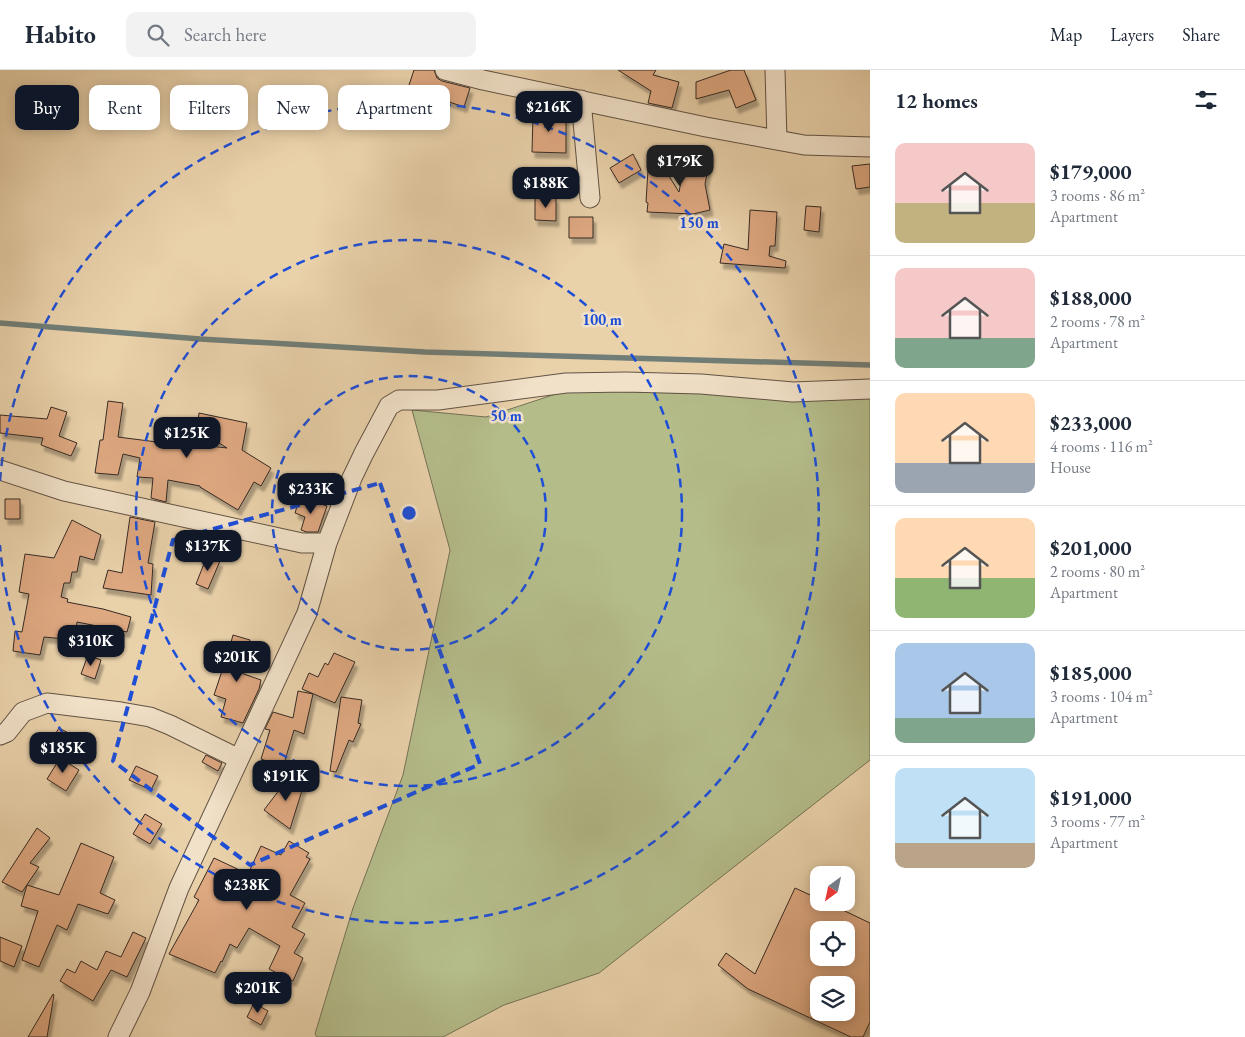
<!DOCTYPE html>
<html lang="en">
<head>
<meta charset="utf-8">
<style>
  body { margin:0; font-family:"EB Garamond",serif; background:#f2f2f3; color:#1f2937; height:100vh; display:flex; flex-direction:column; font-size:19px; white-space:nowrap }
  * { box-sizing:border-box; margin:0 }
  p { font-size:16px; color:#747a83 }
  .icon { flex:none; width:28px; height:28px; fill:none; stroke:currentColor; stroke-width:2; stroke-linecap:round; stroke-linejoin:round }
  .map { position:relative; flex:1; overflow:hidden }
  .details { display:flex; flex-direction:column; background:#fff; width:375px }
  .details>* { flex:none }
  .banner { position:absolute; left:15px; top:15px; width:475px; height:45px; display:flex; gap:10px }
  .needle { width:32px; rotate:213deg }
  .buttons { position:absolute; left:810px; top:796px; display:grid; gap:10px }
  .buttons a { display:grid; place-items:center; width:45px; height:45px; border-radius:10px; background:#fff; box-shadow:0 2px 12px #0003; font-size:25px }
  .price { position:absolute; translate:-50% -42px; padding:0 11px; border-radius:10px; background:#111827; color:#fff; font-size:16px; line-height:32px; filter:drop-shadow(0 1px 2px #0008) }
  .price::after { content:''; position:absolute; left:50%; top:30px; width:15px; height:11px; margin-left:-8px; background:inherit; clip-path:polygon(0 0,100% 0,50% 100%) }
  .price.selected { background:#222; color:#fff }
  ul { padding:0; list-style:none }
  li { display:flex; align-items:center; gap:15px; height:125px; padding:0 25px }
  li+li { border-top:1px solid #e0e1e3 }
  li span { display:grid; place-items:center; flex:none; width:140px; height:100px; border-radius:10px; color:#555 }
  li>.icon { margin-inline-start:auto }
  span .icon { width:60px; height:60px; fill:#fffc; stroke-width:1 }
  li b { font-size:21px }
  h2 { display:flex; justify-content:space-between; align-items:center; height:60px; padding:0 25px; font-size:21px }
  .chip { padding:0 18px; border-radius:10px; background:#fff; box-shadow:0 2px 12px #0003; font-size:18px; line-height:45px }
  .chip.selected { background:#111827; color:#fff }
  header { display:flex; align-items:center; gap:30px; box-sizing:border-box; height:70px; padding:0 25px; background:#fff; border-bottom:1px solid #e0e1e3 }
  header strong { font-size:24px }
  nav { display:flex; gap:28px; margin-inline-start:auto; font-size:18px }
  .search { width:350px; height:45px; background:#f2f2f3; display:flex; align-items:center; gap:12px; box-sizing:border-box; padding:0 18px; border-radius:10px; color:#747a83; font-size:19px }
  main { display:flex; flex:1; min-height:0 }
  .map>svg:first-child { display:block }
  .green { fill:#b4bc8a; stroke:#747256 }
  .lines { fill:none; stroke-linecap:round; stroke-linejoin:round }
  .stream { stroke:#717e77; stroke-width:5.5 }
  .building { fill:#dea881; stroke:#352923; fill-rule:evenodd; filter:url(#shadow) }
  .minor-casing { stroke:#625345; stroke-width:21 }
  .minor { stroke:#f1e1c8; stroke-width:19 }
  .marked { fill:none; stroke:#1d4ed8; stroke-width:4; stroke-dasharray:10 6; stroke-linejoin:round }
  .ring { fill:none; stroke:#1d4ed8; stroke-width:2.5; stroke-dasharray:9 6 }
  .centre { fill:#1d4ed8; stroke:#f1e1c8; stroke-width:2.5 }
  .ring-label { font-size:15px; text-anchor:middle; font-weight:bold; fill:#1d4ed8; stroke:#f1e1c8; stroke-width:5; stroke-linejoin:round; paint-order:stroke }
</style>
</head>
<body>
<header>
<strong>Habito</strong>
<div class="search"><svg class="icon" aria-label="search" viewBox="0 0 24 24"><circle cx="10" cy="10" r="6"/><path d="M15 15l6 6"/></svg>Search here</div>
<nav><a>Map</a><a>Layers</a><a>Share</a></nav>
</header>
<main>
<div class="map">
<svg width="870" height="967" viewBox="0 0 870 967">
  <defs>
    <filter id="shadow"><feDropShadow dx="3" dy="5.5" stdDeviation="1" flood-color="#0004"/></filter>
  </defs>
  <rect width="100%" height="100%" fill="#e9d1aa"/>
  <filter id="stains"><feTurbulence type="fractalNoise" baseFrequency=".004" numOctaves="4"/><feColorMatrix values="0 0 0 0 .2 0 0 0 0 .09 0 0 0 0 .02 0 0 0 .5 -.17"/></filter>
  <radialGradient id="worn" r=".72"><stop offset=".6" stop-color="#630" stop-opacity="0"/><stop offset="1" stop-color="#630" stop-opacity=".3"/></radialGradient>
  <path class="green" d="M568,320L870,328V690L599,903L504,935L443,967H317L315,964L353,838L403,705L450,480L412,340L486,347Z"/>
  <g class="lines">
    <path class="stream" d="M0,253L200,269L425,282L870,295"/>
  </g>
  <path class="building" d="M414,0H434L437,8L442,11L470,18L464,37L408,18Z
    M618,0H656L653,5L679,12L672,38L648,33L651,21Z
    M731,0H744L756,30L736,38L729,20L696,29V12Z
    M533,43L566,44V83L532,82Z
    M687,80L711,84L705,114L710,140L693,144L647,142L648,133L646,132L648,100L660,92L679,122Z
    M633,84L641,100L619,113L610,98Z
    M870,94V117L856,119L852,96Z
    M535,127H556V151L535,150Z
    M806,136L821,137L819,162L804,160Z
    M750,140L777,142L775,176H770L769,186L786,191L785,198L720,193L724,174L748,180Z
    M569,147H593V168H569Z
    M108,331L123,333L118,367L157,372L158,370L227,378L197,359L199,343L247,353L242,380L271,398L261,416L254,412L238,440L200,417V416L168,410L166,432L151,428L153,408L137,407L140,388L123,384L118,405L95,403L100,370H103Z
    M51,337L67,342L59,366L77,373L71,386L41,375L43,368L0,363V345L47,349Z
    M300,427L327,436L318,462H307L301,460L305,447L295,443Z
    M5,429H20V449H5Z
    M130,447L155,452L148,493L153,494L151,525L103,518L108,500L122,503Z
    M72,450L101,465L94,490L80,486L77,502H72L70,513H64L61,527L68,529L67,532L103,539L131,547L127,562L77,552L75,570L44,567L40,585L13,581L15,561L22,562L29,524L19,522L25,484L54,488Z
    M207,486L220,491L208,519L196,514Z
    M233,565L250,570L241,603L261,610L259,619L243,653L221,647L226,629L214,625L223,598H224Z
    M334,583L355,592L335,633L302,619L309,603L318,607L325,593L328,595Z
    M88,585L101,590L95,609L81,604Z
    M298,621L313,624L304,664L294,660L283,697L261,689L270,660L265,659L273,642L293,648Z
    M341,627L362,630L358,653L361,654L353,672L349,670L336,702L330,701Z
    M59,658L80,669L69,686L49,674Z
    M206,685L222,693L218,701L202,692Z
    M60,688L79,700L66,721L47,709Z
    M136,696L158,706L151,720L129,710Z
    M286,708L304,714L290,759L264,740L283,715Z
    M145,744L162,754L150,774L133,764Z
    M37,758L50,768L30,793L39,797L22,822L2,812Z
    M289,771L309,783L306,787L310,789L290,825L305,833L292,857L305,864L294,883L303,888L293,911L269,899L280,876L249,858L237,878L230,874L222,892L221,891L215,903L169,884L199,830L194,827L214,788L248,804L261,776L281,785Z
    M81,773L114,787L100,823L115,830L108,844L78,834L67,860L57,855L39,897L22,890L38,841L21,836L27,815L59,825Z
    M795,818L819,829V832H826L870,853V952L863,967H851L748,919L718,895L726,883L755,904ZM819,860H846V888H819ZM819,915H846V942H819Z
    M133,862L146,868L127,907L111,900L93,931L60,911L67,899L75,903L81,891L97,900L106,881L121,887Z
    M0,867L22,876L14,897L0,891Z
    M53,924L54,925L47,967H28Z
    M254,933L268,941L261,955L247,947Z"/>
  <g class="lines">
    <defs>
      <path id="minor" d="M445,0L483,10L706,57L804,75L870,77
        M775,0L777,70
        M581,30L590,128
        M0,400L64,421L302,473H327L307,543L179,818L140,922L118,967
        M327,473L352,408L364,383L389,336L399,330H438L566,313L626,312L701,314L793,322L870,319
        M0,665L7,662L23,642L47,633L121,642L150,647L170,655L239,689"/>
    </defs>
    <use href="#minor" class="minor-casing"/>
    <use href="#minor" class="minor"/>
  </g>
  <path class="marked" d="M380,413L480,694L250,795L113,691L173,470Z"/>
  <g class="ring">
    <circle cx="409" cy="443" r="137"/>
    <circle cx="409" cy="443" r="273"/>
    <path d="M0 411A410 410 0 1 1 0 475"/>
  </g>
  <circle cx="409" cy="443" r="8" class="centre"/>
  <g class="ring-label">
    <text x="699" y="158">150 m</text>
    <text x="602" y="255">100 m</text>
    <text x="506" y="351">50 m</text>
  </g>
  <rect width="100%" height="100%" filter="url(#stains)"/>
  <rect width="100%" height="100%" fill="url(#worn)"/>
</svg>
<div class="buttons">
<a><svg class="needle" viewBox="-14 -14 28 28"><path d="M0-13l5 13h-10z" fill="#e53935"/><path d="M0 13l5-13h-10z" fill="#747a83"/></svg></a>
<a><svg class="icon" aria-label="locate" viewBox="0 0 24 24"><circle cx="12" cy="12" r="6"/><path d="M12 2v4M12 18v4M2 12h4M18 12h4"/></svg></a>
<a><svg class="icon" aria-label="layers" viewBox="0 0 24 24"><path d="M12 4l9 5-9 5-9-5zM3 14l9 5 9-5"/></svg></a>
</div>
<b class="price" style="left:549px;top:63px">$216K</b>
<b class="price selected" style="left:680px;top:117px">$179K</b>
<b class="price" style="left:546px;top:139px">$188K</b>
<b class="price" style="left:187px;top:389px">$125K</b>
<b class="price" style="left:311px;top:445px">$233K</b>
<b class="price" style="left:208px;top:502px">$137K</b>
<b class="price" style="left:91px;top:597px">$310K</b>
<b class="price" style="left:237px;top:613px">$201K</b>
<b class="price" style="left:63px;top:704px">$185K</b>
<b class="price" style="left:286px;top:732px">$191K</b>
<b class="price" style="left:247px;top:841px">$238K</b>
<b class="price" style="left:258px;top:944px">$201K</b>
<div class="banner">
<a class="chip selected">Buy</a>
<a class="chip">Rent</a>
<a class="chip">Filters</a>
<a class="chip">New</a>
<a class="chip">Apartment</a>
</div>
</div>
<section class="details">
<h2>12 homes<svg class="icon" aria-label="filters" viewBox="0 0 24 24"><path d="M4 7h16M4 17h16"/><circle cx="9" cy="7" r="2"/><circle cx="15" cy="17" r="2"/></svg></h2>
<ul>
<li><span style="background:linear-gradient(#f6c9c9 60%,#c2b280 0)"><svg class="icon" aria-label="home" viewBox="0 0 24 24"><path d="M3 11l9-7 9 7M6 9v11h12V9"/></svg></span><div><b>$179,000</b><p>3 rooms · 86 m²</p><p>Apartment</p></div></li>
<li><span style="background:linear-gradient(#f6c9c9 70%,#7fa58c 0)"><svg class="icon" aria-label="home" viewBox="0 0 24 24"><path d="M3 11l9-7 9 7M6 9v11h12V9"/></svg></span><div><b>$188,000</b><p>2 rooms · 78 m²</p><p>Apartment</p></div></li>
<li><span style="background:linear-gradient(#ffd9b3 70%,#9aa5b1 0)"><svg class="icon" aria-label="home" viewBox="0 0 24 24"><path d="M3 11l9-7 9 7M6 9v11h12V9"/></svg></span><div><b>$233,000</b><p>4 rooms · 116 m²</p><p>House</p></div></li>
<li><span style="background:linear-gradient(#ffd9b3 60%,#8fb573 0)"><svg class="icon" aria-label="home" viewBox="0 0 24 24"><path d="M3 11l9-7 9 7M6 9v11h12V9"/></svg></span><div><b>$201,000</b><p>2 rooms · 80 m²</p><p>Apartment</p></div></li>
<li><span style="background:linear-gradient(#a9c7e8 75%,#7fa58c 0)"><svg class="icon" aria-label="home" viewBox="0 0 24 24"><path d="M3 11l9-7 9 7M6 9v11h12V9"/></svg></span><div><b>$185,000</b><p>3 rooms · 104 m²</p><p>Apartment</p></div></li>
<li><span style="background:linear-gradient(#bfe0f5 75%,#b9a48a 0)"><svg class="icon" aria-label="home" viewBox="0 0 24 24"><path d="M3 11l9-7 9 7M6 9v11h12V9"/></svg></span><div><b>$191,000</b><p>3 rooms · 77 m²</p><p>Apartment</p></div></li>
</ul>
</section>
</main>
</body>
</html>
